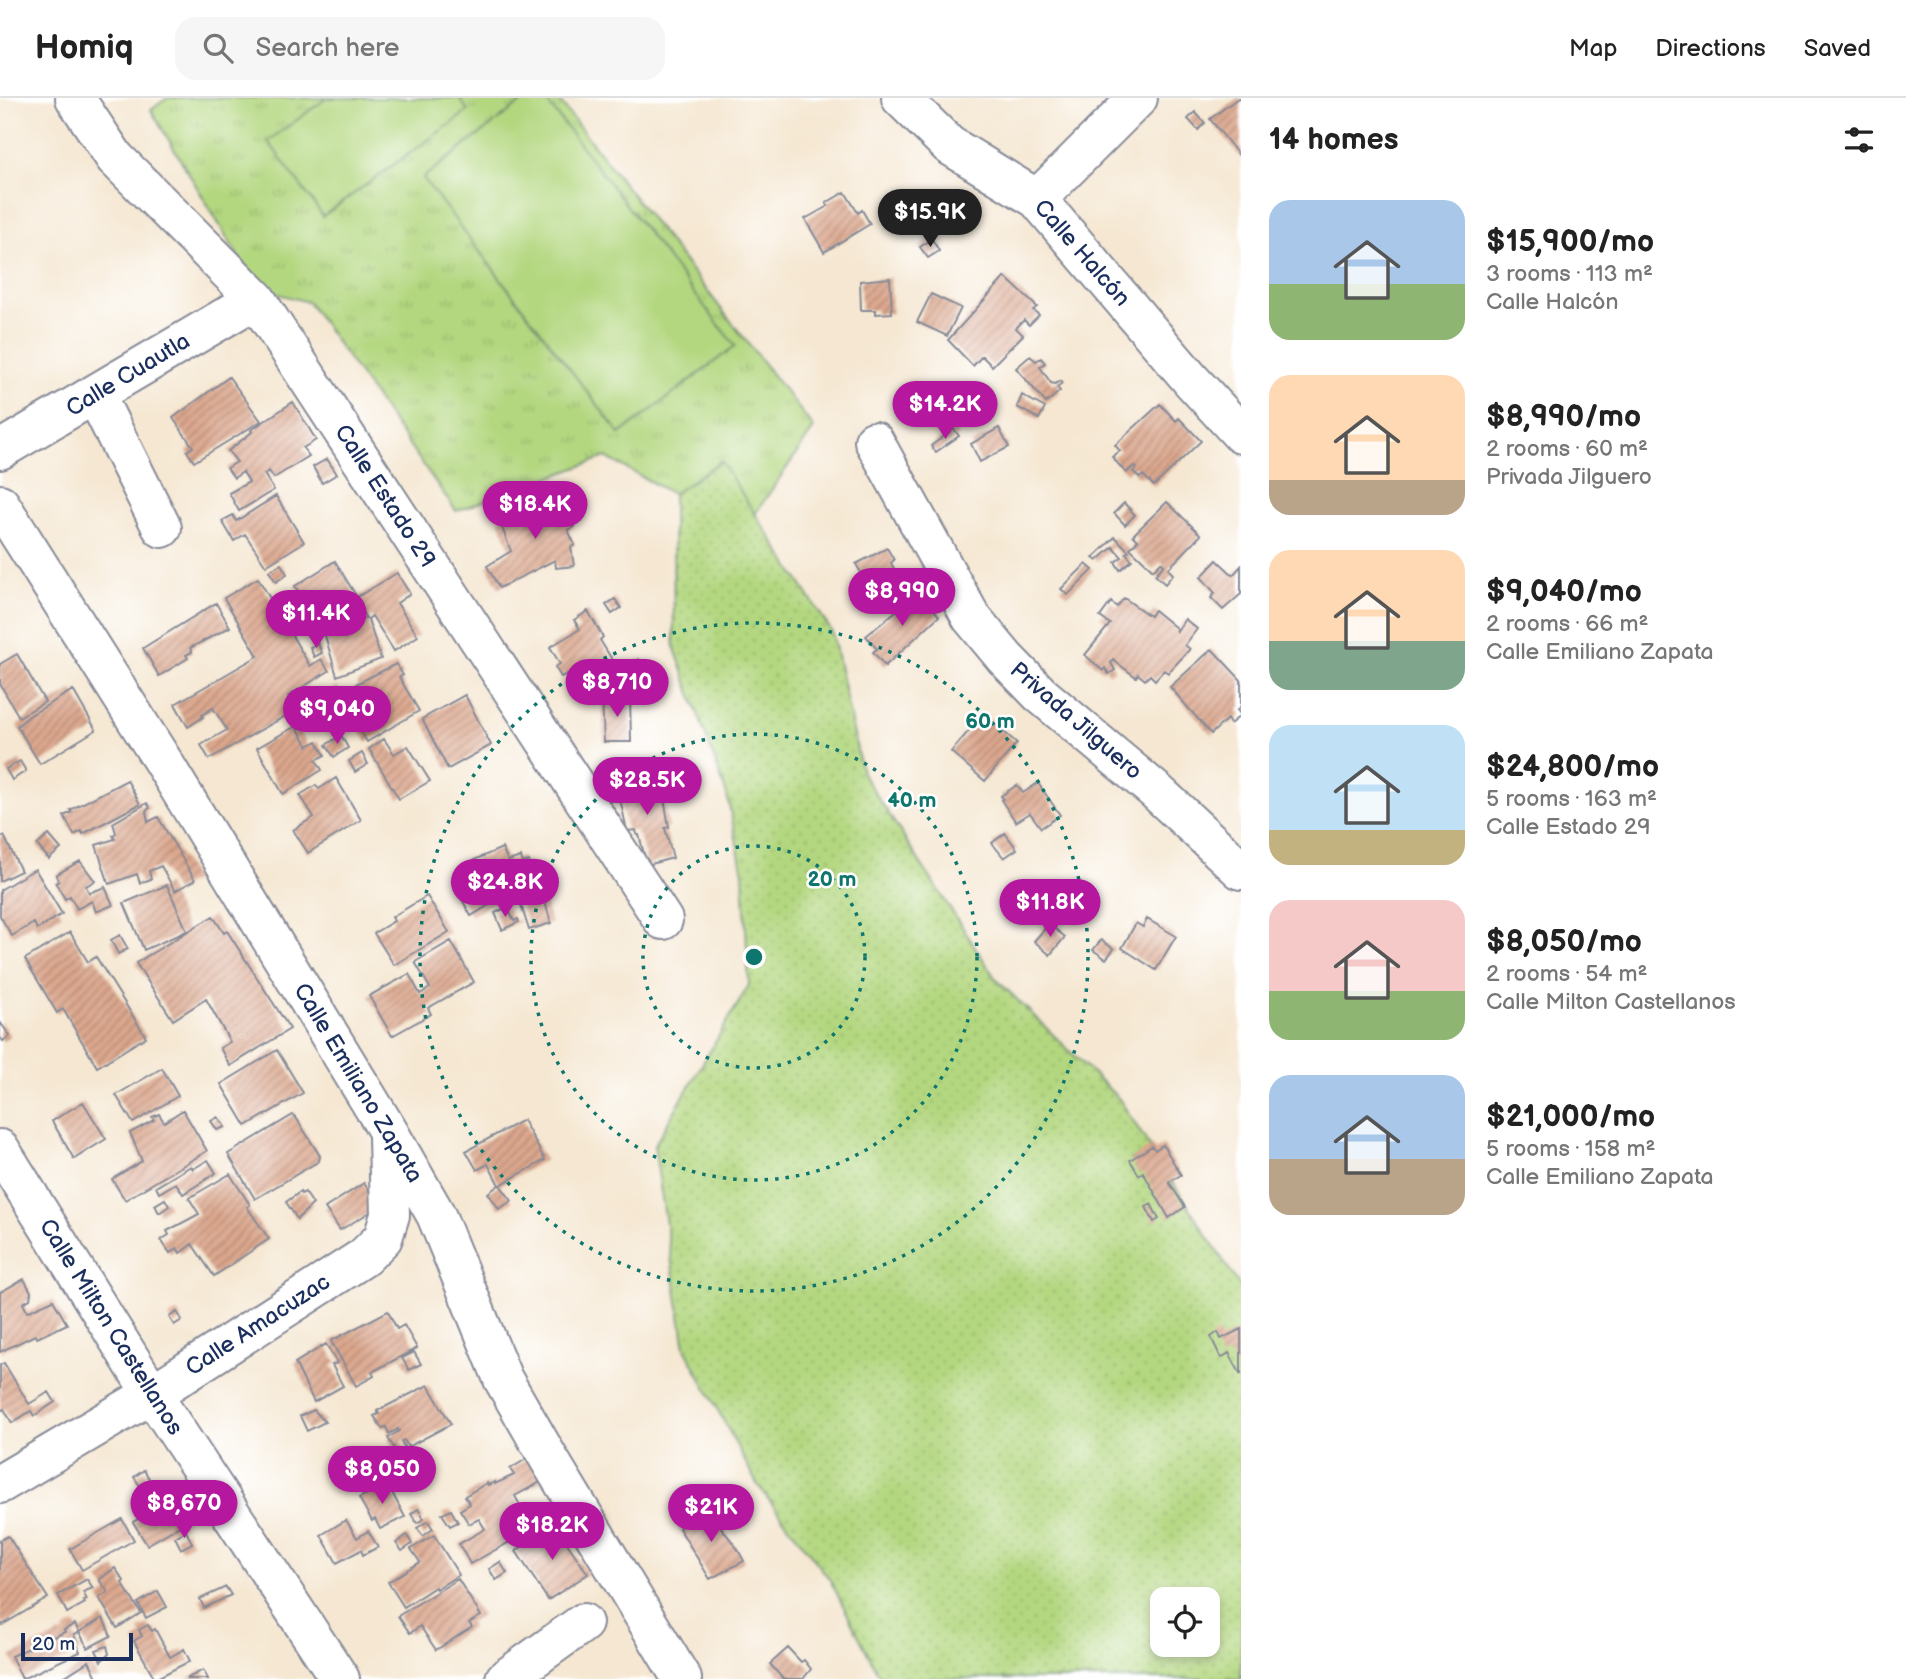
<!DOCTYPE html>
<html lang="en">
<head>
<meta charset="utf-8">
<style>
  body { margin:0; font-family:"Balsamiq Sans",sans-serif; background:#f6f6f6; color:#222; height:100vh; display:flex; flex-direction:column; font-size:26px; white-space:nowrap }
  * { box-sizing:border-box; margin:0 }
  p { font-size:23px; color:#767676 }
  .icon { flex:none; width:38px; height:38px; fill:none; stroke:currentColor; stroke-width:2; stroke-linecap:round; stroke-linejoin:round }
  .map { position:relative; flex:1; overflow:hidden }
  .sheet { display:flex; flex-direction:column; background:#fff; width:665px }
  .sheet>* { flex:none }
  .fabs { position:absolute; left:1150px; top:1489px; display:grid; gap:14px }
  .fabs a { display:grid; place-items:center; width:70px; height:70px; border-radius:14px; background:#fff; box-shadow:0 4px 10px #0003; font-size:35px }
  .scale { position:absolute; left:21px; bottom:18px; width:112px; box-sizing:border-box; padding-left:7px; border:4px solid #1b2f5e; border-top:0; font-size:19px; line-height:24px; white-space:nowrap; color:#1b2f5e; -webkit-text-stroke:5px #fff; paint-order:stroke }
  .price { position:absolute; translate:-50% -60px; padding:0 16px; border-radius:24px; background:#b5179e; color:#fff; font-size:23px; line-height:46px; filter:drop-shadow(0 2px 4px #0008) }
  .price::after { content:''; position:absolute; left:50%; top:42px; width:21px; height:16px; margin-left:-10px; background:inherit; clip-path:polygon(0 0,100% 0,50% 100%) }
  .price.active { background:#222; color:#fff }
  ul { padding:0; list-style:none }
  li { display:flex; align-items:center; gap:21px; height:175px; padding:0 28px }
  li span { display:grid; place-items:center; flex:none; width:196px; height:140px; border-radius:21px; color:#555 }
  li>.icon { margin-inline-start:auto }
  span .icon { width:84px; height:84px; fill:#fffc; stroke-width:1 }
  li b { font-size:30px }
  h2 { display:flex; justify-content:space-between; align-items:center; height:84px; padding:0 28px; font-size:30px }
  header { display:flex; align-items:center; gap:42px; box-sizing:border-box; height:98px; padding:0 35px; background:#fff; border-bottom:2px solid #e0e0e0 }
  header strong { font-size:33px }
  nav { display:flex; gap:38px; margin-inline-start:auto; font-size:24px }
  .search { width:490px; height:63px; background:#f6f6f6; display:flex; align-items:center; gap:18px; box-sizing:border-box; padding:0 24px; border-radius:21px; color:#767676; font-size:26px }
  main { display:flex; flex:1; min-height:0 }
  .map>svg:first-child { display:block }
  .grass { fill:url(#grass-dots); stroke:#67836e; stroke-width:2; fill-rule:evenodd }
  .park { fill:url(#park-tufts); stroke:#67836e; stroke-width:2 }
  .pitch { fill:#b3d77f; stroke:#67836e; stroke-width:2 }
  .building { fill:url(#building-hatch) }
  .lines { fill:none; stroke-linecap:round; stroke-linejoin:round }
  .minor-casing { stroke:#888b98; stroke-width:42 }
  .minor { stroke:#fff; stroke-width:38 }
  .ring { fill:none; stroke:#0f766e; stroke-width:3.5; stroke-dasharray:3.5 7 }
  .labels { text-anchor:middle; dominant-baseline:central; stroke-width:5; stroke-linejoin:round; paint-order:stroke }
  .street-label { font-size:23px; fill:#1b2f5e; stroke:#fff }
  .centre { fill:#0f766e; stroke:#fff; stroke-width:3.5 }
  .ring-label { font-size:21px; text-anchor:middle; font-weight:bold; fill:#0f766e; stroke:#fff; stroke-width:5; stroke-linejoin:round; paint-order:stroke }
</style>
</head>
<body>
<header>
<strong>Homiq</strong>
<div class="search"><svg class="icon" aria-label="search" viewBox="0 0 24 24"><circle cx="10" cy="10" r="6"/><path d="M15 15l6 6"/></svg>Search here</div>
<nav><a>Map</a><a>Directions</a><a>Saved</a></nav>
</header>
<main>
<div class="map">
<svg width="1241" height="1581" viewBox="0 0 1241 1581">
  <defs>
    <pattern id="grass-dots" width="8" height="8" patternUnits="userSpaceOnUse" patternTransform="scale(1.75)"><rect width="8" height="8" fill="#b3d77f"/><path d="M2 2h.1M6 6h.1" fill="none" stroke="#99b970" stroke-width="1.8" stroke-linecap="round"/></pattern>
    <pattern id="park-tufts" width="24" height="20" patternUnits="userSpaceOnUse" patternTransform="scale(1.75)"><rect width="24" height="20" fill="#b3d77f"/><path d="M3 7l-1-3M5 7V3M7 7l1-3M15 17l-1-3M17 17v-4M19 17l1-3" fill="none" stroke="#99b970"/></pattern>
    <pattern id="building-hatch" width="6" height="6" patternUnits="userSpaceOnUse" patternTransform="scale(1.75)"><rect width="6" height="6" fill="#dca78d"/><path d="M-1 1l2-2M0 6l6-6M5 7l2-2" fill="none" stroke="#b28876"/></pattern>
  </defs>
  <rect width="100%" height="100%" fill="#fff"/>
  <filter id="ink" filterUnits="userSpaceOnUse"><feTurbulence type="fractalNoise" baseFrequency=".0143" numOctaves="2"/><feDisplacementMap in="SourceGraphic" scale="14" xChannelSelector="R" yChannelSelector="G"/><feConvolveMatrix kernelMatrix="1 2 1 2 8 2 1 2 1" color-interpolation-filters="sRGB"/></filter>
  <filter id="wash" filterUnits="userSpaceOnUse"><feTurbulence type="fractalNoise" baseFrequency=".00686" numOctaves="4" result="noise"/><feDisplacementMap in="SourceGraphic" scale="28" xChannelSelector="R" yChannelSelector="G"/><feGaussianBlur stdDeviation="1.57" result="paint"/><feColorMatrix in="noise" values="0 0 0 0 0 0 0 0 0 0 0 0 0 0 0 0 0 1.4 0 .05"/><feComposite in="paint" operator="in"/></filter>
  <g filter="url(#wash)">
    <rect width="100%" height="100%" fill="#f5e7d1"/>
    <path class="grass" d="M721,363L832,534L862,675L996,881L1119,1001L1241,1190V1581H881L830,1482L757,1386L685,1250L654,1048L749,887L743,775L727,697L674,548L673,396ZM1162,1502H1208V1547H1162Z"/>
    <path class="park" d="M167,0H557L814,330L755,416L721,363L673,396L606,359L456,413L308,204L257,190L151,12Z"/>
    <path class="pitch" d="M327,0H459L468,13L323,118L268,43Z
      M527,0H544L735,248L620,336L423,80Z"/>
    <g id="blocks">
      <path class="building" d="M1238,0H1241V60L1210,21Z
        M1195,14L1205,25L1198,32L1188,21Z
        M845,94L858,115L862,112L870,126L824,154L805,121L828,108L826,105Z
        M932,141L939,153L928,160L920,149Z
        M1005,179L1037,209L1033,212L1039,217L1029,227L1024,222L1016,230L1023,237L992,268L982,258L973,268L948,242Z
        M890,180L892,215L876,216V212H861L860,183Z
        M931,196L961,210L947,238L917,224Z
        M1030,258L1036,263L1041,260L1045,265L1040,269L1051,285L1055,286L1060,283L1062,285L1057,289L1060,293L1046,305L1016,270Z
        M229,279L261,323L194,364L187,353L193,349L173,320Z
        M1022,297L1045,310L1039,321L1017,309Z
        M293,304L316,342L303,350L309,358L274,380L269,373L264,376L274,392L239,413L229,395L249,384L243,374L234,380L227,370L237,364L228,353L252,334L251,332Z
        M1160,306L1176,323L1179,320L1201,343L1154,388L1143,377L1140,380L1133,374L1137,370L1134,368L1126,375L1112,359L1120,353L1115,347Z
        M999,330L1009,349L980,364L971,346Z
        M954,331L959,338L936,354L931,348Z
        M327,361L337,376L322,385L313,369Z
        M276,398L304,444L266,468L245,436L234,443L222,423L233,417L236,423Z
        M561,398L574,429L568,432L575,447L571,449L574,468L556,470L555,462L499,490L487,468L511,453L499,422Z
        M1167,404L1201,437L1168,471L1173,476L1165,486L1155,477L1164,467L1161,464L1153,472L1130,450L1138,442L1133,437Z
        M1124,405L1135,417L1125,427L1114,415Z
        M1115,439L1129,453L1126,455L1132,462L1120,472L1115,464L1122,459L1113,449L1097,463L1093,460Z
        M887,450L894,462L891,465L904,490L877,504L856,466Z
        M1217,462L1233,477L1241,468V496L1223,512L1211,500L1215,495L1201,479Z
        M335,463L355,496L314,518L295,488Z
        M281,466L287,476L276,484L269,473Z
        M1086,466L1093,472L1068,497L1061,491Z
        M397,475L410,496L397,505L418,538L394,553L372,518L368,521L381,561L337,578L320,521L347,505L353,524L366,520L354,501Z
        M258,480L310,568L321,561L329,573L288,598L296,612L209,661L201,647L227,632L213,610L202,617L203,619L188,629L175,606L258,558L224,500Z
        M919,494L939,518L885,568L873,554L877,551L866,538Z
        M1124,500L1150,518L1154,512L1176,530L1177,533L1185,521L1197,531L1185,547L1190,551L1168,575L1164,572L1155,582L1150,577L1145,582L1138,576L1136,579L1113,562L1111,565L1115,572L1109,576L1105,570L1103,573L1085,557L1110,526L1100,519L1111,504L1117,509Z
        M615,501L621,510L612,516L606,507Z
        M216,505L230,529L190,550L192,554L186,557L188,560L159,578L143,550Z
        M588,513L603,539L600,542L619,573L580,597L567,576L561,579L555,569L560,566L550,549L580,531L574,522Z
        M318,546L322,555L314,559L310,549Z
        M1212,551L1241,582V608L1237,612L1241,617L1230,626L1227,621L1211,636L1170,589Z
        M17,556L45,604L19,619L0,586V566Z
        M639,561L646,573L635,580L627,568Z
        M396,566L403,577L399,579L419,613L367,644L341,601L333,606L327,596L337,589L342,598L358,589L356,586Z
        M73,592L96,632L40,666L17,628L29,618Z
        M465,597L491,647L448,671L422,621Z
        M630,597L631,644H604L602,598Z
        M983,616L1017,645L985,683L951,654Z
        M296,628L308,648L317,643L325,657L316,662L322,672L283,696L257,650Z
        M341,637L348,650L334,659L326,647Z
        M384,641L394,656L408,648L430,683L399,701L369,651Z
        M362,655L368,666L355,674L349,663Z
        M20,663L26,673L12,682L6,671Z
        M660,677L669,729L665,730L673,760L647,767L639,737H637L636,732L627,733L618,691L628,688L627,683Z
        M336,680L361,722L308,755L293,732L314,719L300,697L316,687L319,691Z
        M127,682L140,706L83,736L82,733L74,737L64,718L72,714L70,712Z
        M1038,685L1060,717L1041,730L1030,715L1016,724L1001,702L1003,701L1001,698L1017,687L1023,695Z
        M147,705L150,710L146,713L148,724L158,719L195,782L175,793L161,768L149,773L151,781L140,785L137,776L109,786L96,747L115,741L113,737L116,735L113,725Z
        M1005,735L1017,751L1004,760L992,745Z
        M49,737L61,751L49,761L37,747Z
        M4,738L21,773L0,783V739Z
        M502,750L508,763L521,759L523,765L529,763L537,782L494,800L496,803L471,818L452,783L477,769L474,762Z
        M80,763L95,783L86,788L89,795L105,789L113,807L96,814L92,803L77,811L70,798L65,801L56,785L59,783L56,777Z
        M35,771L62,816L37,831L34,825L12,838L0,818V792Z
        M167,787L187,833L144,852L124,805Z
        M427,798L449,834L394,867L374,835L394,823L392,819Z
        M544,800L551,825L529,832L521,807Z
        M507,809L514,823L518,821L519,824L502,832L495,815Z
        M213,818L224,835L227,833L290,931L230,968L220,950L230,944L206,901L173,922L136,865Z
        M1147,821L1176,838L1156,872L1122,850L1136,825L1143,829Z
        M1049,826L1065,839L1050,857L1034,843Z
        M70,834L88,864L96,859L146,939L97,969L63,911L57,915L25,861Z
        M120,837L128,851L118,856L111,842Z
        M1101,842L1114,851L1106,861L1093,852Z
        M451,843L474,884L428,910L431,916L392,938L369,898L409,876L420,896L430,890L415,864Z
        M0,924L10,938L3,943L0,939Z
        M277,952L303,995L246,1028L221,986Z
        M162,970L178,998L133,1025L116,997Z
        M83,1004L106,1041L74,1061L52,1023Z
        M183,1012L207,1053L125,1102L112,1081L142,1063L130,1035L154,1022L152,1019L159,1016L164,1024Z
        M293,1017L295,1018L320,1058L319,1063L255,1101L228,1056Z
        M218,1019L225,1029L217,1032L211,1023Z
        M523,1022L545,1062L500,1087L512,1103L499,1111L488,1095L499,1087L488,1066L477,1072L466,1053Z
        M1163,1047L1181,1077L1169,1084L1185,1109L1169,1120L1143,1074L1139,1077L1130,1062L1152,1048L1155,1052Z
        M208,1062L216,1075L183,1096L176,1085L159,1095L156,1089L191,1068L193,1071Z
        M230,1076L250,1107L247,1109L269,1141L214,1178L192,1146L180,1155L177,1150L170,1155L161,1142L169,1137L167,1133L199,1116L189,1100Z
        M364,1085L379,1109L340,1132L325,1110Z
        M300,1094L301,1096L305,1094L313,1106L297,1121L286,1104Z
        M165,1101L169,1108L159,1115L155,1107Z
        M1151,1106L1159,1121L1154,1124L1146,1109Z
        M24,1181L31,1194L30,1201L23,1205L27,1214L53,1202L67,1226L37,1240L35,1237L0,1254V1194Z
        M388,1213L397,1231L404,1227L417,1250L372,1274L374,1278L356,1288L331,1243Z
        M177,1214L182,1222L174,1227L169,1219Z
        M1241,1231V1277L1229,1255L1221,1260L1211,1239L1218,1234L1221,1241Z
        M326,1246L337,1265L332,1267L343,1288L314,1304L295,1265Z
        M414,1254L421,1266L409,1272L402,1260Z
        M4,1265L29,1306L49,1294L55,1304L34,1318L31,1313L12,1325L4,1311L0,1313V1267Z
        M428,1287L451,1326L408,1349L404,1342L401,1343L407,1354L400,1359L388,1340L399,1333L398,1331L389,1336L386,1329L382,1330L374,1318L379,1316L377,1313Z
        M314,1312L325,1324L307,1333L300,1318Z
        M536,1355L551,1378L515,1398L533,1431L470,1466L459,1446L485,1431L479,1421L469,1426L460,1412L470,1406L465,1398L487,1385L488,1387L495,1384V1386L514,1377L510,1371Z
        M144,1372L150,1382L140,1388L134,1379Z
        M387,1385L405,1419L380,1431L375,1421L372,1423L359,1400Z
        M164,1396L183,1426L147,1447L133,1424L163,1406L158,1400Z
        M556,1409L571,1411L542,1429L537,1421Z
        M706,1410L737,1450L744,1463L710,1481L679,1430Z
        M418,1411L424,1421L417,1425L411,1416Z
        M451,1412L458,1424L450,1428L442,1416Z
        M122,1421L134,1442L82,1472L70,1451Z
        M346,1422L357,1440L368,1433L378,1449L363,1457L361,1452L337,1465L321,1437Z
        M428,1423L433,1431L423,1438L417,1430Z
        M554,1426L588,1476L548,1502L516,1453Z
        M186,1433L192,1445L181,1451L175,1439Z
        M407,1437L412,1446L402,1453L396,1445Z
        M434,1437L459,1477L436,1491L435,1489L404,1509L388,1484L420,1464L411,1451Z
        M8,1438L48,1500L2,1527L0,1523V1442Z
        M500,1464L507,1475L496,1482L489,1471Z
        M115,1470L124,1483L122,1485L141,1515L117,1530L99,1500L108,1494L99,1482Z
        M87,1481L93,1490L83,1494L87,1502L84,1503L85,1505L67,1515L58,1497Z
        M458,1481L481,1518L469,1525L472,1529L436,1552L420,1528L410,1535L398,1518Z
        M226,1489L231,1497L204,1510L200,1501Z
        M158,1493L167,1509L146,1520L138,1505Z
        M103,1520L111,1538L88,1550L79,1534L74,1537L80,1554L22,1581L11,1558L65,1534L64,1532L75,1526L79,1534Z
        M148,1527L152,1533L155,1531L170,1559L184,1551L190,1563L155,1581L134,1543L142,1538L139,1532Z
        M107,1548L109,1556L101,1563L96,1552Z
        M788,1550L801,1564L804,1562L811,1571L803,1581H783L770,1566Z
        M89,1563L98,1581H58L65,1578Z
        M203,1572L208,1581H186Z"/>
    </g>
  </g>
  <g filter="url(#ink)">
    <use href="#blocks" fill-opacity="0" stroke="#888b98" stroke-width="2"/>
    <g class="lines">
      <defs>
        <path id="minor" d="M75,0L115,60L256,201L663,822
          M901,0L949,47L1037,101L1191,282L1241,336
          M1037,101L1138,0
          M95,296L162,430
          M874,343L971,519L1005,560L1040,596L1157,694L1241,772
          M0,352L256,201
          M0,406L162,662L388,1033L436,1117L503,1281L549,1361L682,1581
          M0,1051L152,1296L340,1581
          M0,1386L152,1296L364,1159L383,1140L390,1117L388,1039
          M505,1581L583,1525"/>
      </defs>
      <use href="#minor" class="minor-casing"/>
      <use href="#minor" class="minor"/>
    </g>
  </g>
  <g class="ring">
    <circle cx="754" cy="859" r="111"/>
    <circle cx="754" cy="859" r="223"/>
    <circle cx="754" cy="859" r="334"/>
  </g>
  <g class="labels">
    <g class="street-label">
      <text transform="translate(1082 155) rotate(49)">Calle Halcón</text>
      <text transform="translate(128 277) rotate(-31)">Calle Cuautla</text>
      <text transform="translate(385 398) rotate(57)">Calle Estado 29</text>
      <text transform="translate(1076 623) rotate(41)">Privada Jilguero</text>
      <text transform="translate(358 985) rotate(59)">Calle Emiliano Zapata</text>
      <text transform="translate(258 1227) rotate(-33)">Calle Amacuzac</text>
      <text transform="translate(111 1229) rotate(58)">Calle Milton Castellanos</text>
    </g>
  </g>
  <circle cx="754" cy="859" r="10" class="centre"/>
  <g class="ring-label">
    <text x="990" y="630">60 m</text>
    <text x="912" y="709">40 m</text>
    <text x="832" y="788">20 m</text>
  </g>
</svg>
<div class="fabs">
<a><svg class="icon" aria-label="locate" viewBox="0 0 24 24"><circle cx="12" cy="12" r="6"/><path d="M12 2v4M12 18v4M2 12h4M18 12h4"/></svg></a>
</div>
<div class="scale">20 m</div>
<b class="price active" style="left:930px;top:151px">$15.9K</b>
<b class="price" style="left:945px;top:343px">$14.2K</b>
<b class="price" style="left:535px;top:443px">$18.4K</b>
<b class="price" style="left:902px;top:530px">$8,990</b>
<b class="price" style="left:316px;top:552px">$11.4K</b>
<b class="price" style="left:617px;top:621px">$8,710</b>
<b class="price" style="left:337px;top:648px">$9,040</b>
<b class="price" style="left:647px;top:719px">$28.5K</b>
<b class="price" style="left:505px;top:821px">$24.8K</b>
<b class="price" style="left:1050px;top:841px">$11.8K</b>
<b class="price" style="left:382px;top:1408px">$8,050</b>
<b class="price" style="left:184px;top:1442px">$8,670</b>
<b class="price" style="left:711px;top:1446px">$21K</b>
<b class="price" style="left:552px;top:1464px">$18.2K</b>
</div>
<section class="sheet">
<h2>14 homes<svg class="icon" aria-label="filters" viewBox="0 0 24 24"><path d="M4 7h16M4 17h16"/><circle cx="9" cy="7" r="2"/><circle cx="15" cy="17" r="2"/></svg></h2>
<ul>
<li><span style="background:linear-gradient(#a9c7e8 60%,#8fb573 0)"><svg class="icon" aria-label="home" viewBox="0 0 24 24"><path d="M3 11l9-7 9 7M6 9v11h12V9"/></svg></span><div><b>$15,900/mo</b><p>3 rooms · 113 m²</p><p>Calle Halcón</p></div></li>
<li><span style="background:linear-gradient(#ffd9b3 75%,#b9a48a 0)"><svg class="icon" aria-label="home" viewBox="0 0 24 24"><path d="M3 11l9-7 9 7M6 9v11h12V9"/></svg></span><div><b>$8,990/mo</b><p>2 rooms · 60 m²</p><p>Privada Jilguero</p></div></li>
<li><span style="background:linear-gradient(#ffd9b3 65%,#7fa58c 0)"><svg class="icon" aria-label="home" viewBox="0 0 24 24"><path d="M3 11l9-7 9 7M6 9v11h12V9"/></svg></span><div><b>$9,040/mo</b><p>2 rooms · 66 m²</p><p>Calle Emiliano Zapata</p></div></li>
<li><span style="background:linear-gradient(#bfe0f5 75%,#c2b280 0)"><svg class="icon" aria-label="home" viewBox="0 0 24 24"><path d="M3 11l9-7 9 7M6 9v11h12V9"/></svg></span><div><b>$24,800/mo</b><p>5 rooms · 163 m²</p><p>Calle Estado 29</p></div></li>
<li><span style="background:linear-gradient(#f6c9c9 65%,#8fb573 0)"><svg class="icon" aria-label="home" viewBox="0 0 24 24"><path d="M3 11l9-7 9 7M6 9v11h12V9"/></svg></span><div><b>$8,050/mo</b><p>2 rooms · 54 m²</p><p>Calle Milton Castellanos</p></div></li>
<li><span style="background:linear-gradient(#a9c7e8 60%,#b9a48a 0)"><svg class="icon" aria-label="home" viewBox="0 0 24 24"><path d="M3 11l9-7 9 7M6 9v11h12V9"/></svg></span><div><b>$21,000/mo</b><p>5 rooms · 158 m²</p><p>Calle Emiliano Zapata</p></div></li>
</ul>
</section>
</main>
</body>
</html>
